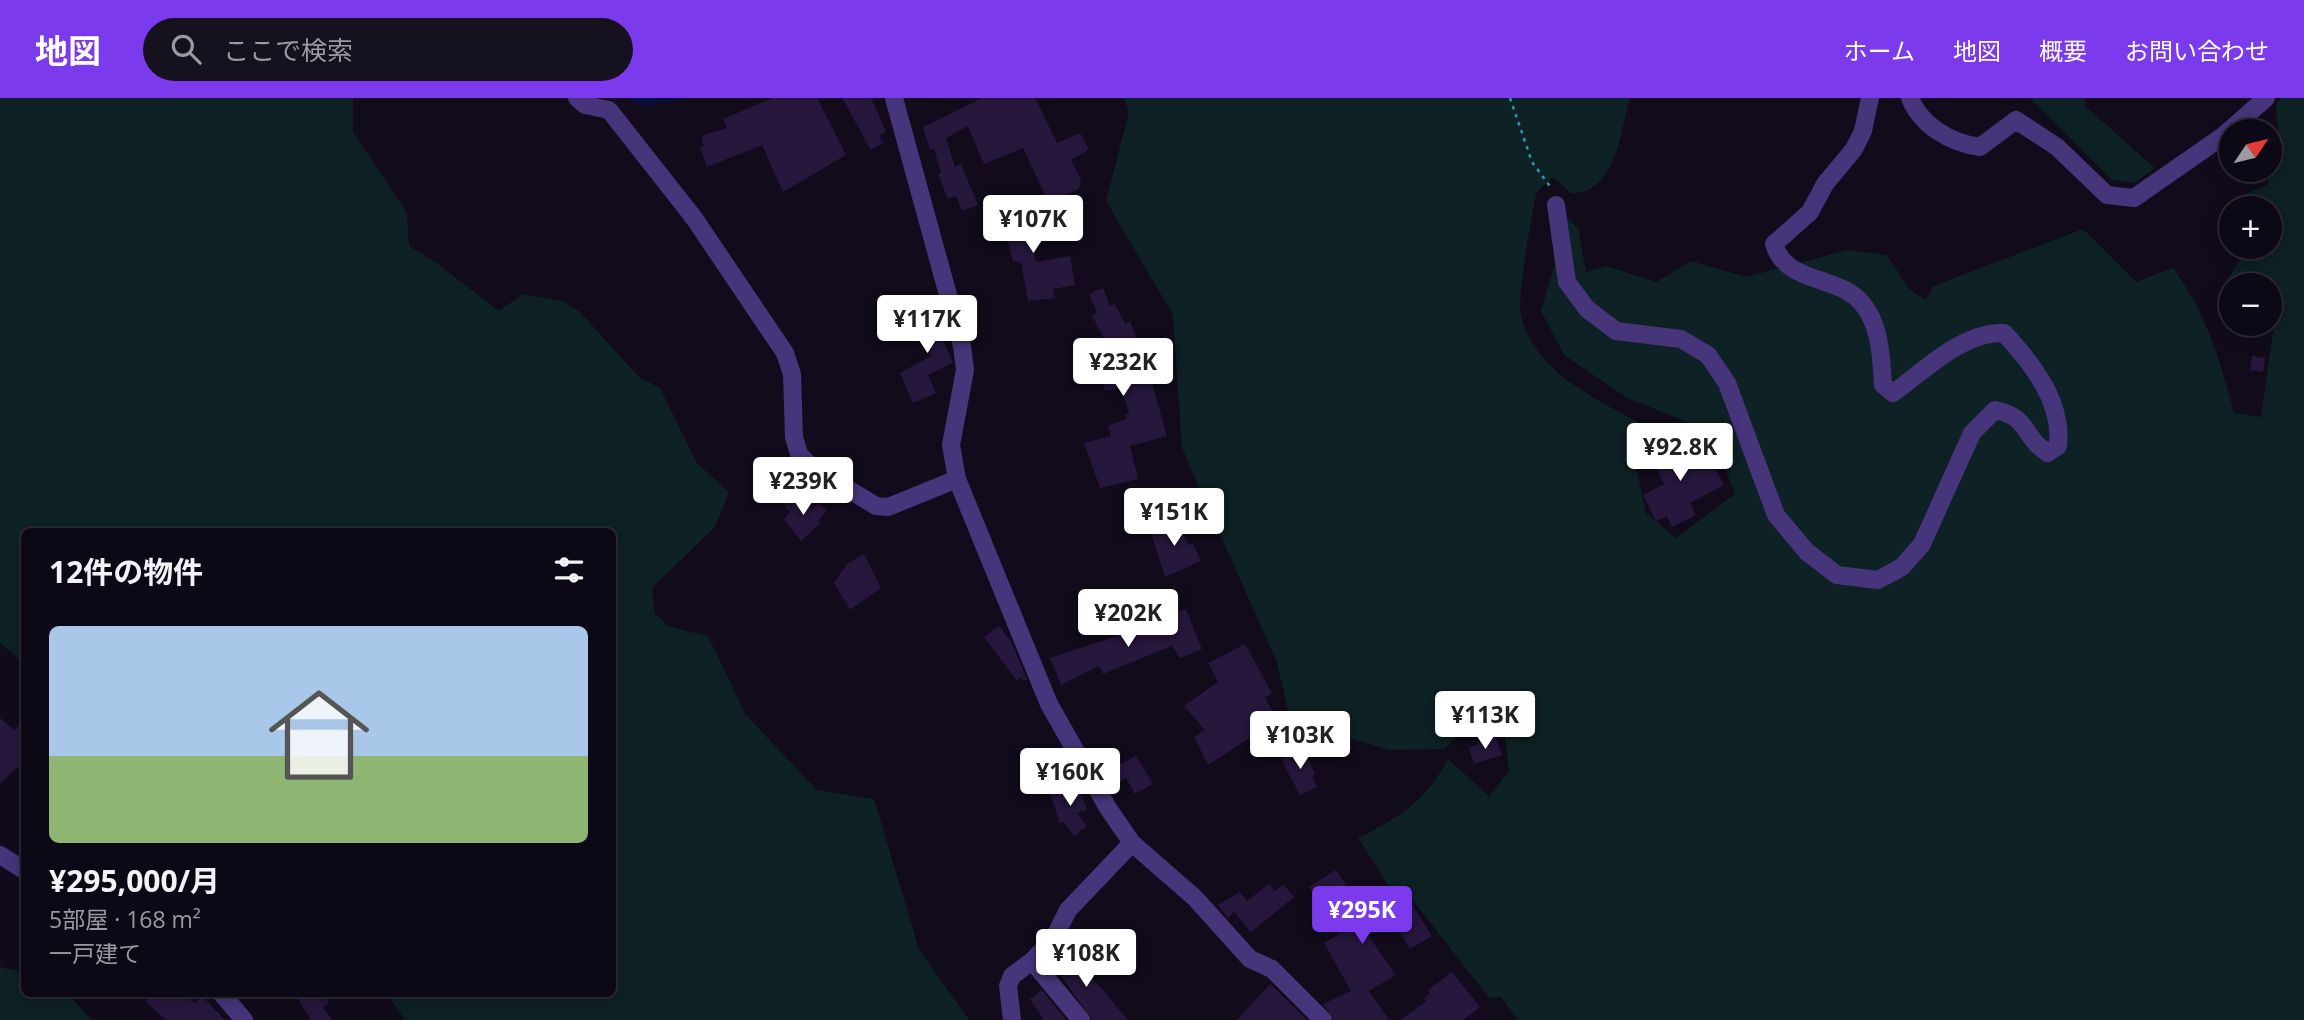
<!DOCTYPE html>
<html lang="ja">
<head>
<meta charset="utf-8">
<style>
  body { margin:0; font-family:"Open Sans","Noto Sans JP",sans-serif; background:#16111e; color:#f1f3f6; height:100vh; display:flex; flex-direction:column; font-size:26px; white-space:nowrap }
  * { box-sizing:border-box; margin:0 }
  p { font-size:23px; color:#9a9aa0 }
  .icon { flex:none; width:38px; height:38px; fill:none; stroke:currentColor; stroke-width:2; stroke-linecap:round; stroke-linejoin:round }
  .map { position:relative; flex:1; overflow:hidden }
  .drawer { position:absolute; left:21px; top:430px; width:595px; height:469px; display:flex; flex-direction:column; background:#0d0815; border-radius:10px; box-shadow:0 4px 18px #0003,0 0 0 2px #2d2934 }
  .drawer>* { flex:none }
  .needle { width:46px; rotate:55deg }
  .fabs { position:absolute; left:2219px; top:21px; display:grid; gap:14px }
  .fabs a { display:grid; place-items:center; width:63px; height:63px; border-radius:50%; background:#0d0815; box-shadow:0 4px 18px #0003,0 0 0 2px #2d2934; font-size:35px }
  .price { position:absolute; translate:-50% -60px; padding:0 16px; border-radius:7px; background:#fff; color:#222; font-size:23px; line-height:46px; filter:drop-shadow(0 2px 4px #0008) }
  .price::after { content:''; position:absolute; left:50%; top:42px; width:21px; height:16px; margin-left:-10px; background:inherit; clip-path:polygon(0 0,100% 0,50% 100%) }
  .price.active { background:#7c3aed; color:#fff }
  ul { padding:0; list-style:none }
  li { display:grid; align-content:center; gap:14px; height:371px; padding:0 28px }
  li+li { border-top:2px solid #2d2934 }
  li span { display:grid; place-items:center; height:217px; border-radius:10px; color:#555 }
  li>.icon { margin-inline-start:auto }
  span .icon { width:126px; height:126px; fill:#fffc; stroke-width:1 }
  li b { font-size:30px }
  h2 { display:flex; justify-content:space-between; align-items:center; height:84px; padding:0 28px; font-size:30px }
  header { display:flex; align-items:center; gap:42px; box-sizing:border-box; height:98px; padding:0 35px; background:#7c3aed; color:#fff }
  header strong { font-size:33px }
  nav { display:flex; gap:38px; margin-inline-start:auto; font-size:24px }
  .search { width:490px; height:63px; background:#16111e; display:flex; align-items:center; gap:18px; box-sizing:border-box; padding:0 24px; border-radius:38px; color:#9a9aa0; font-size:26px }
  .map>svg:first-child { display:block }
  .green { fill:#0e2125 }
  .water { fill:#080f38 }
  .building { fill:#27173d }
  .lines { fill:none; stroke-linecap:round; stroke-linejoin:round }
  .path { stroke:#2b99ad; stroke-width:2.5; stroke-dasharray:3.5 5; stroke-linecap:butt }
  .minor { stroke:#47357b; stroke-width:18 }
</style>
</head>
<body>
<header>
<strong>地図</strong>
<div class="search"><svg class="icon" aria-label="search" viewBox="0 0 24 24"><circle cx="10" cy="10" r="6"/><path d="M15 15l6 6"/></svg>ここで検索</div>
<nav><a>ホーム</a><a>地図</a><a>概要</a><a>お問い合わせ</a></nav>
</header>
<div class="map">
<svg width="2304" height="922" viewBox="0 0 2304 922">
  <rect width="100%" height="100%" fill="#110b1c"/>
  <path class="green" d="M0,0H353V34L407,115L409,148L434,163L499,213L523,196L562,203L579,213L640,280L660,290L697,365L729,394L715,429L652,490L655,516L670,529L708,538L746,617L817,692L874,701L919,851L969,922H405L387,896H612V434H24V565L0,545Z
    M1124,0H1630C1621,28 1619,72 1593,89C1588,93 1578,94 1572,96L1553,79L1536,95C1532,120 1517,196 1521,217C1534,275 1599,302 1645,328L1634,359L1646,415L1676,440L1735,396L1718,353L1697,328L1627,300L1564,257L1541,213L1568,121L1578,130L1586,174L1606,168L1656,184L1691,163L1746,179L1847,152L1887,157L1909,191L1926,202L1933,188L2083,131L2136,184L2173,170C2206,215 2220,261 2234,315L2261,319L2274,227L2236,226H2270V187H2231V218L2219,196L2239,163V149H2270V110H2237V99L2267,87L2279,47L2276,6L2281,0H2304V922H1518L1500,898L1490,901L1410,799L1398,802L1358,740C1400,719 1426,703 1448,661L1489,698L1509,673L1504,629L1472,621L1445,651L1389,652L1290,621L1277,565L1182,350L1173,217L1106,103L1129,14Z
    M2030,0H2086L2085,8L2155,70L2134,85L2112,82Z
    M0,869L24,874V896H68L92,922H0Z"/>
  <path class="water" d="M627,0H694L642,8Z"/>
  <path class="building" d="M773,0H817L846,57L783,94L762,47L707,69L700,49L704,48L701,40L704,37L727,30L723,21Z
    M842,0H871L886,34L879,38L884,45L871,52Z
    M982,0H1035L1057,45L1080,35L1089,52L1071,62L1081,81L1079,91L1049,105L1023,50L984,66L968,28L946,40L955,69L961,66L978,107L962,113L956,98L948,101L938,76L941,75L934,51L930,52L923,29Z
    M1040,106L1044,123L1026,127L1036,164L1070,158L1075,187L1053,191L1055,200L1028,203L1021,164L1013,163L1005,133L996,135L992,118Z
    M1103,190L1110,208L1115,206L1125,226L1130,223L1148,271L1167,338L1130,348L1138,381L1100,390L1084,345L1111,338L1108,328L1126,321L1125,317L1129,316L1122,290L1105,293L1100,276L1105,275L1098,257L1106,255L1104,251L1108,249L1092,217L1097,215L1089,196Z
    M926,199L943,230L939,232L953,265L928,277L936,295L913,305L900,275L931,258L912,225L921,220L917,214Z
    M2252,258L2265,260L2263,274L2250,272Z
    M1683,341L1696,366L1709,359L1724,387L1690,405L1696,417L1672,429L1667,418L1656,423L1643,397L1664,386L1650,358Z
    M792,399L798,403L800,400L812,411L819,404L827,412L818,423L820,425L801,443L784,421L790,414L784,408Z
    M1176,421L1188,447L1193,445L1201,463L1165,479L1150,432Z
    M864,456L881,490L850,512L834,485L847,466Z
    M1186,511L1202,551L1180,560L1172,548L1103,576L1099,568L1061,587L1050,560L1143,529L1145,535L1174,524L1172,517Z
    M999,528L1012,545L1027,582L1024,583L1021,579L1017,583L984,539Z
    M1245,546L1272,595L1265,600L1275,617L1250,630L1254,637L1208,667L1194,639L1205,632L1184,608L1218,584L1208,565Z
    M0,620L15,632L24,620V663L0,686Z
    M1495,638L1502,657L1474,666L1469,650Z
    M1303,650L1315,676L1312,678L1317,689L1300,697L1281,661Z
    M1136,658L1153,686L1135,696L1126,680L1110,690L1102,676Z
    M1078,686L1087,712L1077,715L1087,728L1074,738L1064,724L1060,725L1050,695Z
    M1336,772L1366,818L1395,797L1406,812L1413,808L1432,838L1410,851L1391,820L1368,837L1396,877L1369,893L1389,922H1334L1323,906L1351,893L1324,845L1339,836L1309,789Z
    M1269,786L1275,793L1283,786L1294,799L1251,834L1234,814L1228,820L1218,807L1240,794L1247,803Z
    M1069,850L1094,882L1128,922H1092L1051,863Z
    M1452,874L1480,909L1463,922H1400L1427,903L1424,900L1430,895L1428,892Z
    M1270,886L1307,922H1237Z
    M1042,892L1066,922H1044L1030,901Z
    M153,896H185L195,905L202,898L225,922H166L146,904Z
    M295,896H324L329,905L323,909L332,922H311Z"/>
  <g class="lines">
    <path class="path" d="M1510,0L1532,64L1552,91"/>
    <path class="minor" d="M577,0L585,7L609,12L694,120L785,255L792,276L794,339L799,356L810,368L876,408L888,409L957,381
      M894,0L962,248L965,272L951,347L957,381L1049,606L1108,710L1132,745L1195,800L1250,861L1272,871L1323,922
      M1910,0C1921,28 1951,45 1980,49L2016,22L2057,49L2107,97L2134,100L2223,38L2266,0
      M1556,107L1567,184L1587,211L1616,233L1681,241L1708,257L1727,285L1776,417L1807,454L1837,477L1878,482L1902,469L1922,446L1972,335L1995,312C2030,319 2022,339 2048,355L2058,348C2063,304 2032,265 2004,235C1963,233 1924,273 1893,295L1883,287C1881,259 1881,227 1861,204C1837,177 1786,186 1774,146L1810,114L1825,86L1854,51L1863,33L1870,0
      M0,757L24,772
      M1032,863L1081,922
      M222,896L244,922
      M1012,922L1008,888L1012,878L1032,863L1054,840L1068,812L1132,745"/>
  </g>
</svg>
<div class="fabs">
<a><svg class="needle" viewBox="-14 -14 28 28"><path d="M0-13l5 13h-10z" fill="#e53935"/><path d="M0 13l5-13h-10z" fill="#9a9aa0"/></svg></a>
<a>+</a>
<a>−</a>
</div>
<b class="price" style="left:1033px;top:157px">¥107K</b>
<b class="price" style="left:927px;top:257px">¥117K</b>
<b class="price" style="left:1123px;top:300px">¥232K</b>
<b class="price" style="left:1680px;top:385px">¥92.8K</b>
<b class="price" style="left:803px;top:419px">¥239K</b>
<b class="price" style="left:1174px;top:450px">¥151K</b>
<b class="price" style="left:1128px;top:551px">¥202K</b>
<b class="price" style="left:1485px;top:653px">¥113K</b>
<b class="price" style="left:1300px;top:673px">¥103K</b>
<b class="price" style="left:1070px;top:710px">¥160K</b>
<b class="price active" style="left:1362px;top:848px">¥295K</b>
<b class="price" style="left:1086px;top:891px">¥108K</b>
<section class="drawer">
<h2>12件の物件<svg class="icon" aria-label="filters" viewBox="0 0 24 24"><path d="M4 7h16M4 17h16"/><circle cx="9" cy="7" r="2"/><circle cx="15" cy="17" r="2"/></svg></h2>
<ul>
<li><span style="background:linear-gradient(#a9c7e8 60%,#8fb573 0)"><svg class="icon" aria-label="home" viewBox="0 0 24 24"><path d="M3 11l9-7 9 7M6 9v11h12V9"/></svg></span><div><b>¥295,000/月</b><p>5部屋 · 168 m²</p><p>一戸建て</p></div></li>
</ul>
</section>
</div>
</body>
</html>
